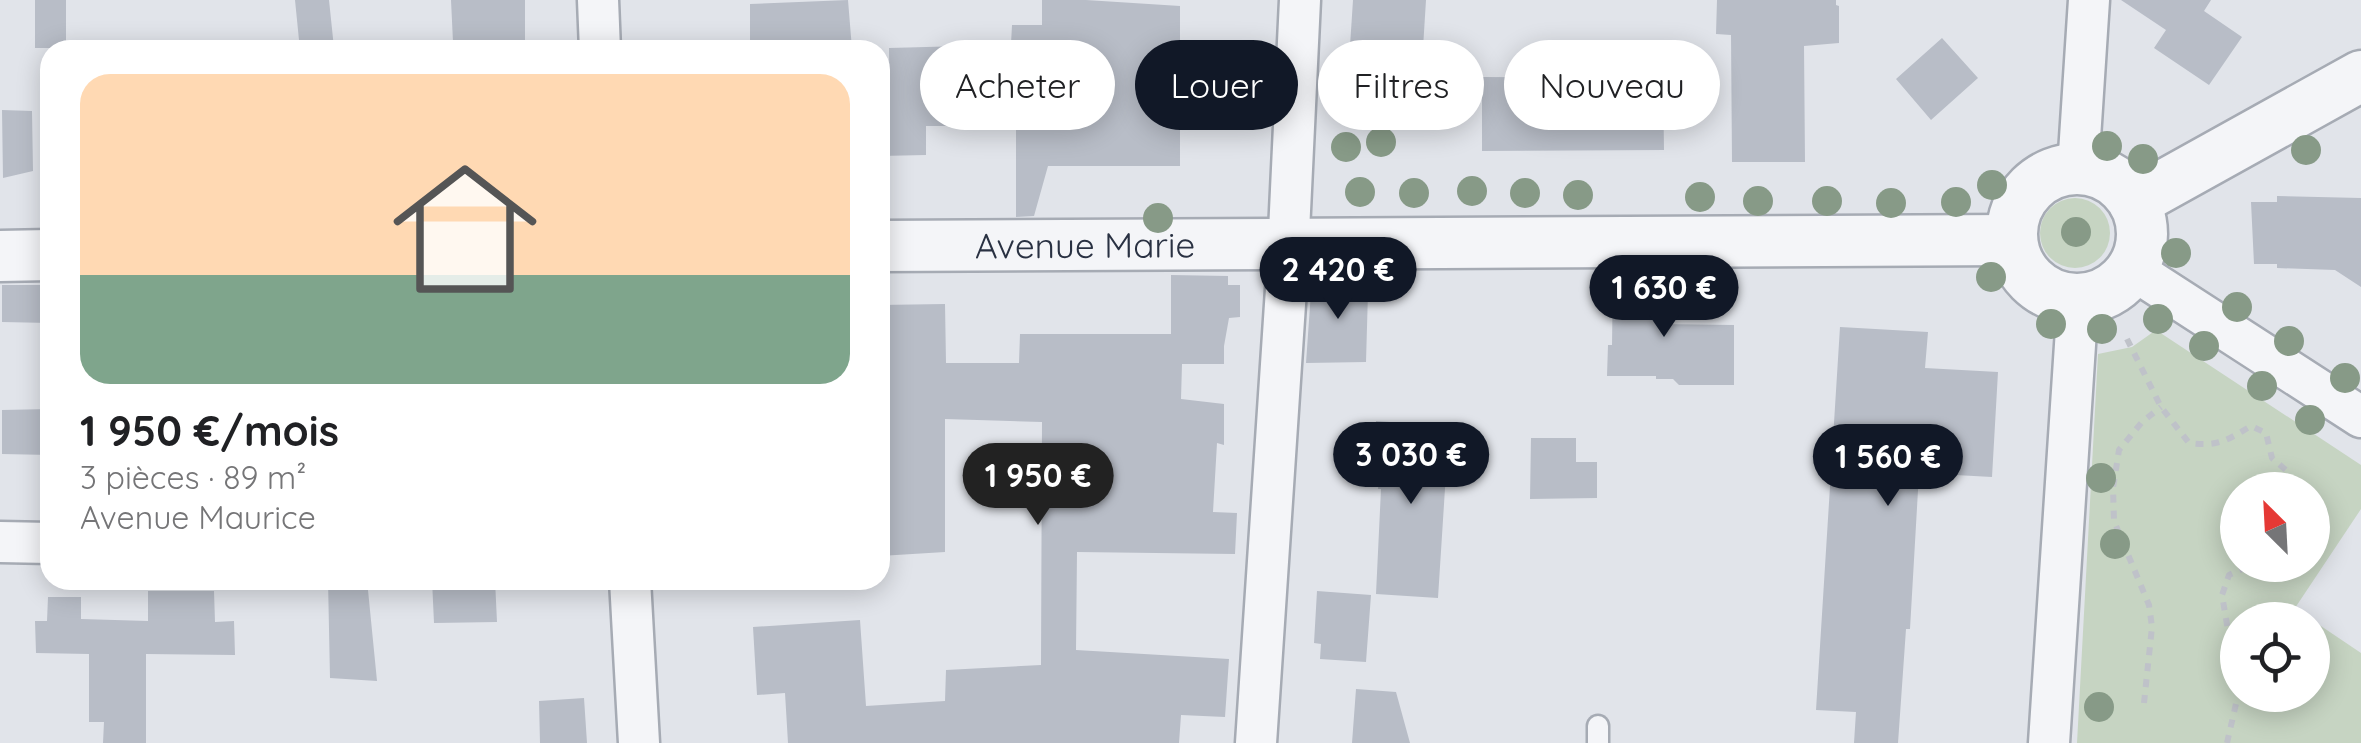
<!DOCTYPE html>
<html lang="fr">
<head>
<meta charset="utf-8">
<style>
  body { margin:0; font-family:Quicksand,sans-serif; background:#f2f2f2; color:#202124; height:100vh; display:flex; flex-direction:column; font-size:38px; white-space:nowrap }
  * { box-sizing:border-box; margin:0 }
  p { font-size:32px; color:#757577 }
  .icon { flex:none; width:55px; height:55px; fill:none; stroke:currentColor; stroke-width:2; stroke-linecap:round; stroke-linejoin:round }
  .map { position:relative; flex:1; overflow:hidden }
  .sheet { position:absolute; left:40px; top:40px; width:850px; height:550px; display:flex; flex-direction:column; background:#fff; border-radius:30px; box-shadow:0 5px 25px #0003 }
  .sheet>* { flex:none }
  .top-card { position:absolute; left:920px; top:40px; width:950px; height:90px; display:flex; gap:20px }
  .needle { width:65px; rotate:336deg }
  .fabs { position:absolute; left:2220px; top:472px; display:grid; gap:20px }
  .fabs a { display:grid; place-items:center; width:110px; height:110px; border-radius:50%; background:#fff; box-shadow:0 5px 25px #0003; font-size:50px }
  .price { position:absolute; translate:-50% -85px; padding:0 22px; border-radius:35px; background:#111827; color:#fff; font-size:32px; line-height:65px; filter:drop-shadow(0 2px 5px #0008) }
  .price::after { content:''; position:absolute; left:50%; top:60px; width:30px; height:22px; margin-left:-15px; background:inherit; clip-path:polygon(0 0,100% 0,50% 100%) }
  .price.on { background:#222; color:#fff }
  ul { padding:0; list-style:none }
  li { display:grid; align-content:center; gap:20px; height:530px; padding:0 40px }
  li+li { border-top:2px solid #e0e0e0 }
  li span { display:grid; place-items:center; height:310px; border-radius:30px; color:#555 }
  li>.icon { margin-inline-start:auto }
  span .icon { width:180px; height:180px; fill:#fffc; stroke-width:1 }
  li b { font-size:42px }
  .pill { padding:0 35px; border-radius:45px; background:#fff; box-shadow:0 5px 25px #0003; font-size:35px; line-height:90px }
  .pill.on { background:#111827; color:#fff }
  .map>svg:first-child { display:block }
  .green { fill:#c6d4c2; fill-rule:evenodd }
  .building { fill:#b8bdc7 }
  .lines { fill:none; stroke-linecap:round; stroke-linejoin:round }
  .service-casing { stroke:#a6abb4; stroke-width:25 }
  .minor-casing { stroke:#a6abb4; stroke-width:45 }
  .tertiary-casing { stroke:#a6abb4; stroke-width:55 }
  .path { stroke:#bfc2c9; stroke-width:6; stroke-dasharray:8 8; stroke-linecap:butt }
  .service { stroke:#f4f5f8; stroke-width:20 }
  .minor { stroke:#f4f5f8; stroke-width:40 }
  .tertiary { stroke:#f4f5f8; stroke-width:50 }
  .tree { fill:#879a87 }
  .labels { text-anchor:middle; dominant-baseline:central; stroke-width:8; stroke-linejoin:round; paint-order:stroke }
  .street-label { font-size:35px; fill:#293142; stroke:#f0f3f7 }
</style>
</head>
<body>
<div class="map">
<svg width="2361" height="743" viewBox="0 0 2361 743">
  <rect width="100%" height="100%" fill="#e1e4ea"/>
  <path class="green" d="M2040 233a35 35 0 1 1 70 0a35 35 0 1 1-70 0Z
    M2156,330L2361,465V509L2295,608L2312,620H2238V695H2312V620L2361,653V743H2077L2098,354L2132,347ZM2312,490V565H2238V490Z"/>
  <path class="building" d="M35,0H66V48H35Z
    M295,0H329L334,48L300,50Z
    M451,0H525V50H474V41L453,42Z
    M848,0L852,49L750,50V4Z
    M1042,0H1086L1180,6V86L1230,87V125H1180V166H1048L1034,216L1016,217V126H926V155L880,156V118L890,117L889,48L963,46V43L1011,44L1012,25H1042Z
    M1353,0H1426L1420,96L1347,92Z
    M1717,0H1836V5L1839,6V43L1804,46L1805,162H1732L1731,35L1716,34Z
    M2121,0H2211L2204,11L2242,37L2209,85L2154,48L2166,30Z
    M1942,38L1978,78L1931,120L1896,79Z
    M1482,77L1663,78L1664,150L1482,151Z
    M2,110L32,111L33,171L3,178Z
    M2277,196L2361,198V287L2335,270L2277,268V264H2254L2251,202H2277Z
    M1656,272V324L1734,325V385H1679L1673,379H1656V376H1607L1608,345H1612L1613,273Z
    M1171,275L1228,276V285H1240V317L1229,318L1224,346V364H1182L1181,399L1224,404V445L1217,443L1213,512L1237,513L1235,554L1077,552L1076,650L1229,659L1225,717L1181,715L1179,743H788L785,693L757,695L753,627L860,620L866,706L945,701L946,670L1041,665L1042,422L945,419V552L880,556V305L945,304L946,363H1019L1020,334H1171Z
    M1330,275H1353L1352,291L1368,292L1366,362L1306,363L1311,292Z
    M2,285H50V323L2,322Z
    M1840,327L1928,332L1925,368L1998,372L1992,477L1919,473L1910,629H1906L1898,743H1854L1856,712L1816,710Z
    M50,409V455L2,454V410Z
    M1376,421L1449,426L1438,598L1376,594L1381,489H1378L1380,467L1373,461Z
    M1531,438H1576V462H1597V498L1530,499Z
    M328,580H367L377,681L330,678Z
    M432,580H495L497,622L434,623Z
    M148,591H214L215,622L234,621L235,655L146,654V743H103L104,722H89V654L36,653L35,621H47L48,597H81V619L148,621Z
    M1317,591L1371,595L1366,662L1320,659L1321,644L1314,643Z
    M1356,689L1396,692L1410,743H1352Z
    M584,698L587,743H540L539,701Z"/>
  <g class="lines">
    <defs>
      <path id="service" d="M1598,726V743"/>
      <path id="minor" d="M598,0L600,50
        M2078,169L2089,0
        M2132,269L2361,417
        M0,542L50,543
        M630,580L639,743
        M1256,743L1287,274L1300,0
        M2049,743L2078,299"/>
      <g id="tertiary">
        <circle cx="2077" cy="234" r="65"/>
        <path d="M2134,202L2361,76"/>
        <path id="s1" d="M880,246L2011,240"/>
        <path d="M0,256L50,255"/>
      </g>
    </defs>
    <use href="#service" class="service-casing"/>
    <use href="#minor" class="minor-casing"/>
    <use href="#tertiary" class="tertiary-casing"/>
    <path class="path" d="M2127,339L2161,407L2189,443C2219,447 2227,440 2251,426L2266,433L2272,458L2287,471L2296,490
      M2238,689L2222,595L2229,575L2251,565
      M2144,703L2152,627L2149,605L2114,521L2113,488L2119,450L2142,422L2161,407
      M2227,743L2238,695"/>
    <use href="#service" class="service"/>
    <use href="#minor" class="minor"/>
    <use href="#tertiary" class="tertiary"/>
  </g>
  <g class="tree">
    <circle cx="1381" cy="142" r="15"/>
    <circle cx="2107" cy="146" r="15"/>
    <circle cx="1346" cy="147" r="15"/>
    <circle cx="2306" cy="150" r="15"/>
    <circle cx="2143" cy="159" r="15"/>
    <circle cx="1992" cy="185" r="15"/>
    <circle cx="1472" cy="191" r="15"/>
    <circle cx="1360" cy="192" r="15"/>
    <circle cx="1414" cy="193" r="15"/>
    <circle cx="1525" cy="193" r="15"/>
    <circle cx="1578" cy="195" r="15"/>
    <circle cx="1700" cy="197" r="15"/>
    <circle cx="1758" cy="201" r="15"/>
    <circle cx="1827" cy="201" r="15"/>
    <circle cx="1956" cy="202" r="15"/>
    <circle cx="1891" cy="203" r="15"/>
    <circle cx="1158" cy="218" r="15"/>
    <circle cx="2076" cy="232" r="15"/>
    <circle cx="2176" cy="253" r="15"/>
    <circle cx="1991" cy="277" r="15"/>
    <circle cx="2237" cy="307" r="15"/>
    <circle cx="2158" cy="319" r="15"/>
    <circle cx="2051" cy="324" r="15"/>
    <circle cx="2102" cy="329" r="15"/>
    <circle cx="2289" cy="341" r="15"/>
    <circle cx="2204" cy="346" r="15"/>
    <circle cx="2345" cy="378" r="15"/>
    <circle cx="2262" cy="386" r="15"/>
    <circle cx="2310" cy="420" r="15"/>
    <circle cx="2101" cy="478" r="15"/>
    <circle cx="2115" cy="544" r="15"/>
    <circle cx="2099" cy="707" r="15"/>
  </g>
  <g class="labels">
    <g class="street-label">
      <text stroke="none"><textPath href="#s1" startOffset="205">Avenue Marie</textPath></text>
    </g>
  </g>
</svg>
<div class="fabs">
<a><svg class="needle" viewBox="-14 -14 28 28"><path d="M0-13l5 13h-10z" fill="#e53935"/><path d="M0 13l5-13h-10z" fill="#757577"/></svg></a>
<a><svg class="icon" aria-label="locate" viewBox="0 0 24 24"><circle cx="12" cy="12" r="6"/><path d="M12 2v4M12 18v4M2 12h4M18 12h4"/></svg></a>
</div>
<b class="price" style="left:1338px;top:322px">2 420 €</b>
<b class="price" style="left:1664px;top:340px">1 630 €</b>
<b class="price" style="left:1411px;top:507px">3 030 €</b>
<b class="price" style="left:1888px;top:509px">1 560 €</b>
<b class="price on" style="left:1038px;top:528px">1 950 €</b>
<div class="top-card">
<a class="pill">Acheter</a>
<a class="pill on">Louer</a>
<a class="pill">Filtres</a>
<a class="pill">Nouveau</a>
</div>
<section class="sheet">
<ul>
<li><span style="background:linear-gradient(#ffd9b3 65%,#7fa58c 0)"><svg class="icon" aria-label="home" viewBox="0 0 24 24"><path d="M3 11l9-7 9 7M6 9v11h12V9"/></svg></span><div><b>1 950 €/mois</b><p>3 pièces · 89 m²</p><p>Avenue Maurice</p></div></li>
</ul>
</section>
</div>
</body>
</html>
